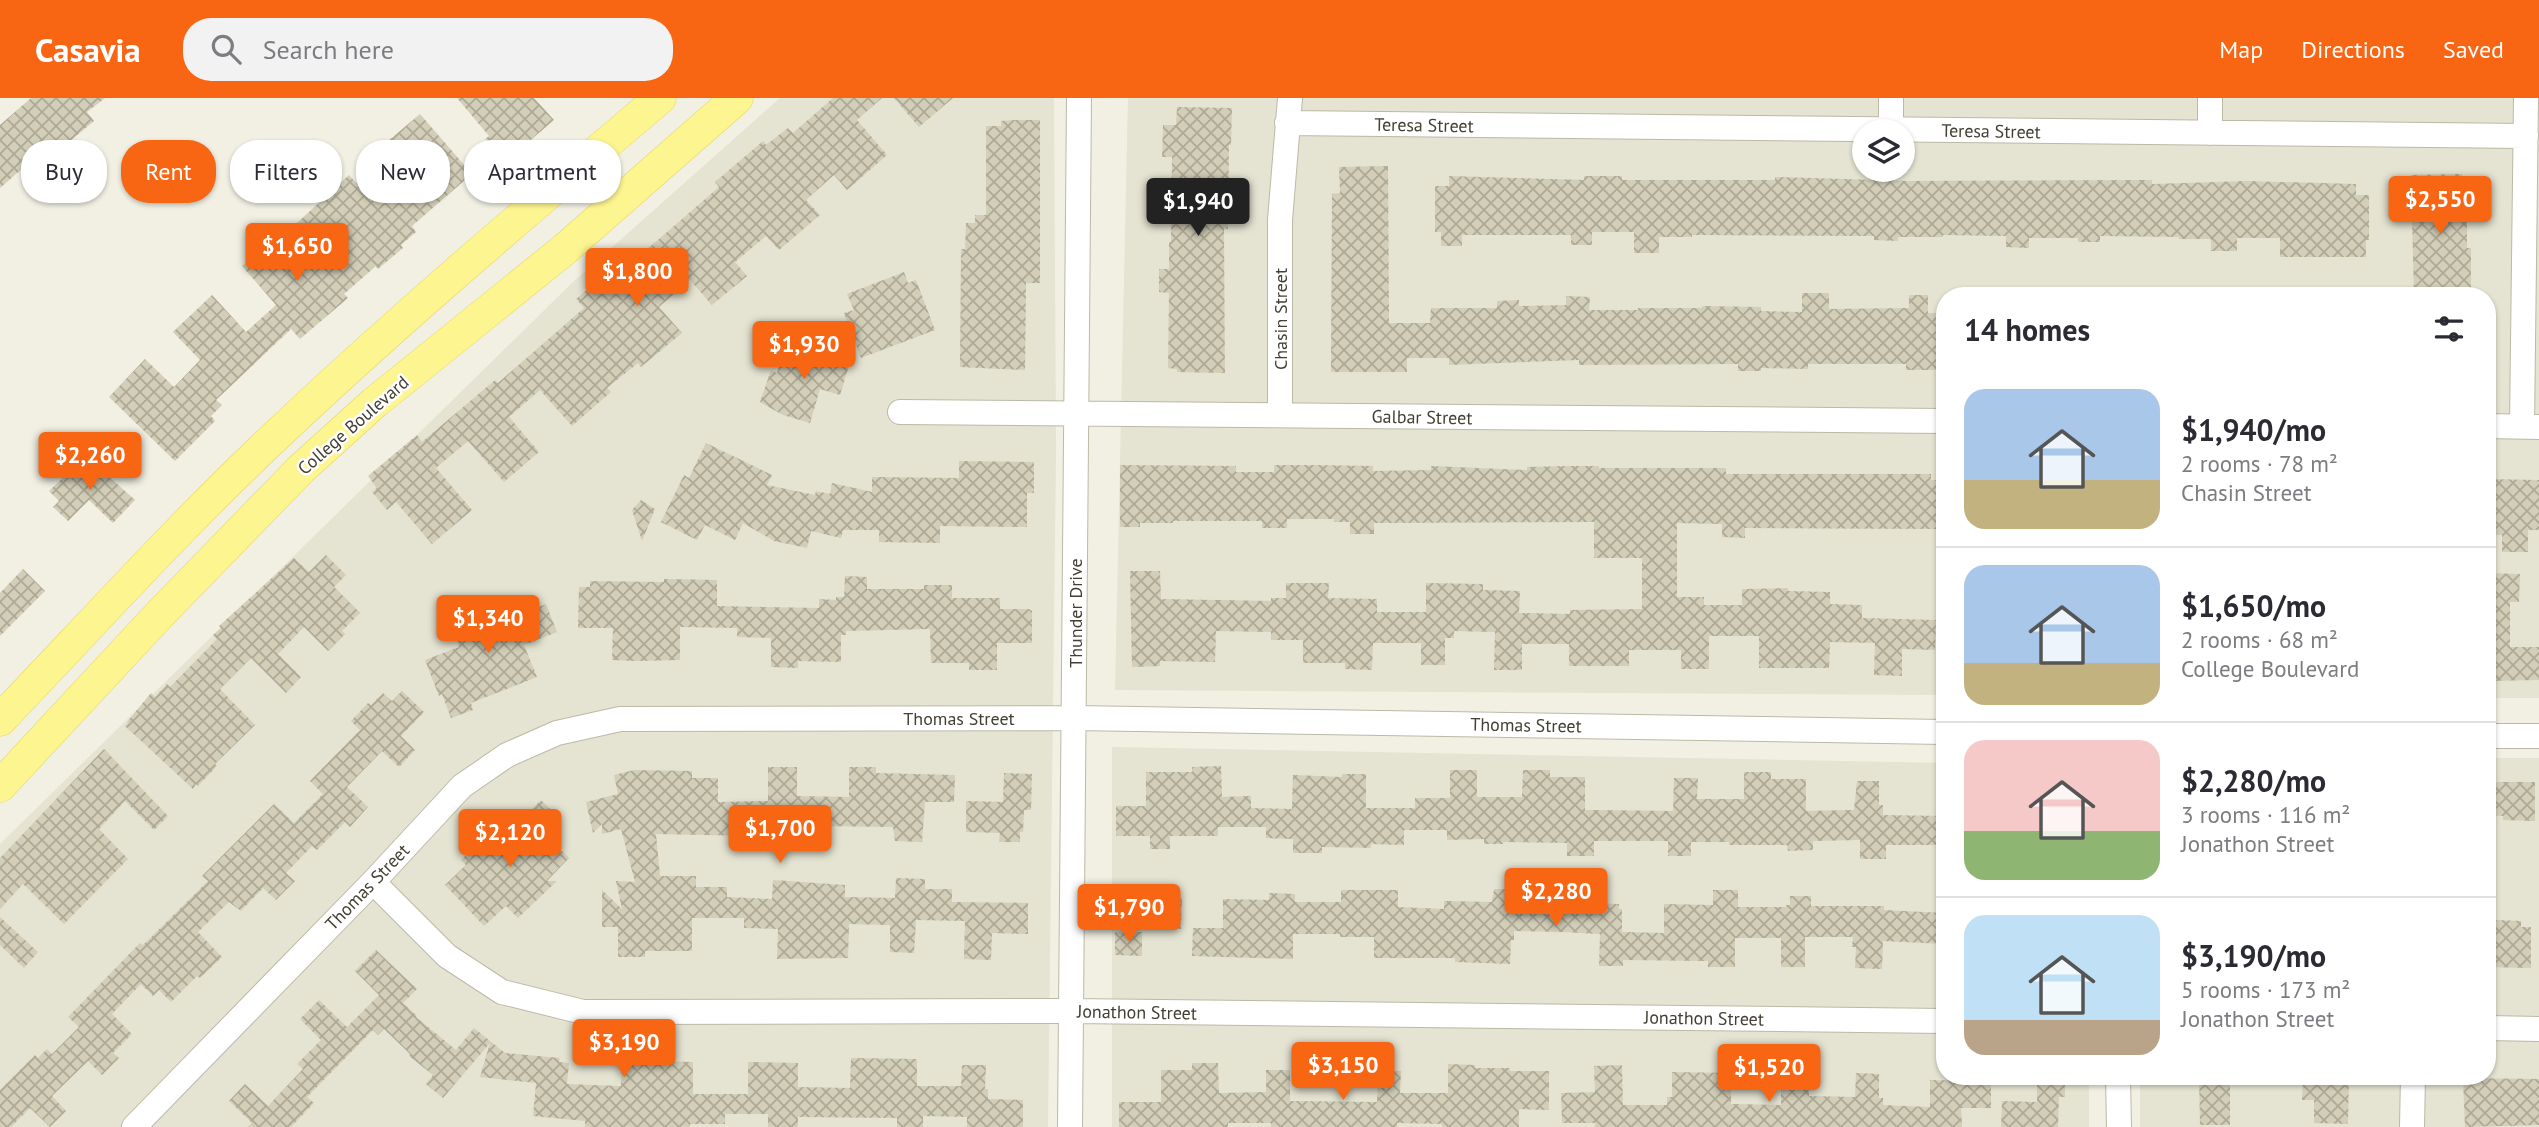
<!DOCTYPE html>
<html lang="en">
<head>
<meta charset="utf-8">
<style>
  body { margin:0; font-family:"PT Sans",sans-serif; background:#f2f2f3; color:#2b2b33; height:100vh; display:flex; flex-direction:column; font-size:26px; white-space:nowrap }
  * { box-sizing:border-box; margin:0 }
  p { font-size:23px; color:#7c7c81 }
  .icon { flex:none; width:38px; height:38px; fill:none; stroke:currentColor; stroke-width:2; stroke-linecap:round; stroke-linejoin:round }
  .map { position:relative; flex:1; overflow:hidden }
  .panel { position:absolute; left:1936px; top:189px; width:560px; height:798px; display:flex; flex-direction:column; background:#fff; border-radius:28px; box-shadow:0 2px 5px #0004 }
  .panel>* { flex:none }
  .hud { position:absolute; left:21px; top:42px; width:665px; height:63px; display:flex; gap:14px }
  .fabs { position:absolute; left:1852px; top:21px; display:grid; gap:14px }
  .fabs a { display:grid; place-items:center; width:63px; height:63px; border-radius:50%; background:#fff; box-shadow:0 2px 5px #0004; font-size:35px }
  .price { position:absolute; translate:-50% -60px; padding:0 16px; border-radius:7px; background:#f86513; color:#fff; font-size:23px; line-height:46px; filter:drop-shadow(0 2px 4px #0008) }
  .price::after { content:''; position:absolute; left:50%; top:42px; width:21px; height:16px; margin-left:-10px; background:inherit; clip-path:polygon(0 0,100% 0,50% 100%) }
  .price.current { background:#222; color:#fff }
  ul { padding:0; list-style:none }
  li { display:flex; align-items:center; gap:21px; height:175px; padding:0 28px }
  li+li { border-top:2px solid #e1e1e2 }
  li span { display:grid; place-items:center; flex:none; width:196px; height:140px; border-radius:21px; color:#555 }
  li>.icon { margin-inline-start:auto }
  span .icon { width:84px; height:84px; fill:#fffc; stroke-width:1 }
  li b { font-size:30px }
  h2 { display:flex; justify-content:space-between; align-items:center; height:84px; padding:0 28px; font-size:30px }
  .chip { padding:0 24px; border-radius:28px; background:#fff; box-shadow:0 2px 5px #0004; font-size:24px; line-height:63px }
  .chip.current { background:#f86513; color:#fff }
  header { display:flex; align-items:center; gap:42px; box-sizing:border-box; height:98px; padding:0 35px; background:#f86513; color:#fff }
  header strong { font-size:33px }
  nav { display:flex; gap:38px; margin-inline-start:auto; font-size:24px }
  .search { width:490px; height:63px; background:#f2f2f3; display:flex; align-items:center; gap:18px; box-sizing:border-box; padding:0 24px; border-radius:28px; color:#7c7c81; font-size:26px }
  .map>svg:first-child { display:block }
  .residential { fill:#e5e3d1; fill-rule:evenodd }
  .building { fill:url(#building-cross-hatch) }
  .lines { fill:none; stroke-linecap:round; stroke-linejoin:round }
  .minor-casing { stroke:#bcb9a6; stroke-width:26 }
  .major-casing { stroke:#e2d660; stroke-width:33 }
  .minor { stroke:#fff; stroke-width:24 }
  .major { stroke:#fdf590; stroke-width:32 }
  .labels { text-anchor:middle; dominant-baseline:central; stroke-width:5; stroke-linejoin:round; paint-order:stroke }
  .street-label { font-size:18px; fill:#434033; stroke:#fff }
</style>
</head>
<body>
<header>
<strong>Casavia</strong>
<div class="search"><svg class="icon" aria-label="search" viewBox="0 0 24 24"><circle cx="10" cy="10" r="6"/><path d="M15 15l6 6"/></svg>Search here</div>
<nav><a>Map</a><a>Directions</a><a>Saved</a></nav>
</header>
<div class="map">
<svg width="2539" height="1029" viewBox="0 0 2539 1029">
  <defs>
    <pattern id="building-cross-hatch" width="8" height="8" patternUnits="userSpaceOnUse" patternTransform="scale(1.75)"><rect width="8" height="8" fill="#d3ceb8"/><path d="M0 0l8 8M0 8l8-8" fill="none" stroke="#ada996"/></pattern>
  </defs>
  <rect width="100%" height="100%" fill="#f1f0e3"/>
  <path class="residential" d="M780,0H1054L1056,353L1048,1029H0V746L573,184Z
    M1128,0H2539V600H2487V198H1944V597L1115,592ZM1864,33H1902V72H1864Z
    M1112,649L1944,665V978H2089V1029H1112Z
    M2487,660H2539V1029H2140V978H2487Z"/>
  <path class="building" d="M31,0H105L87,14L94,23L62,50L55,42L0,90V27Z
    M457,0H534L554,22L505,64L485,41L489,38Z
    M833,0H882L857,22L887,57L847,92L834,77L806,102L820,117L779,152L766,138L735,164L747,178L712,207L690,182L659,209L682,235L641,269L638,265L607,290L611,294L572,328L540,292L509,319L539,354L504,384L468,343L436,370L472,412L432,446L396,404L387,412L372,394L377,390L368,378L417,337L422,344L495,282L498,285L584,210L576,201L623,161L629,167L719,89L715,84L763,43L766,47L788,30L793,35Z
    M894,0H953L919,29Z
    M1177,9L1232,10L1231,47H1229L1228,131H1224L1225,275L1177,274V271L1168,270L1169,195L1159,194V171H1169V144H1171L1172,59H1162L1163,27H1176Z
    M420,16L472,76L412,128L416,134L401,147L403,150L378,171L376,168L344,196L348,200L300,241L291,231L216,302L222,307L211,318L215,323L175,363L109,299L145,261L174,289L200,262L173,234L212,197L246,234L276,207L242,168L282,133L285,136L349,77L356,85L389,59L381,49Z
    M1014,22H1040V185H1026L1025,272L960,269L961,151H965L966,125H975V117H986V28H1001V23Z
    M1388,68L1389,225H1430L1431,210H1497V203L1519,202V208L1566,207V198L1590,199L1589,212H1638V210H1702V208L1761,209V213L1802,214V195H1829V211L1909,210V197H1928V215H1944V272H1906V266H1808V271L1761,270V273H1738V266L1579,267V262L1449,267V260H1407V274H1331L1332,96L1340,95L1339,69Z
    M2462,76V92H2467V150H2471V193H2465V198H2414L2411,77Z
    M1449,78L1584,82V78H1622V82H1775V79L1908,83L2152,82V86L2247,83L2356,86V97H2369V142H2366V159H2280V140H2237V153H2211V141H2179V139L2100,138V144H2078V140H2029V150L2006,149V138L1943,137V139H1898V143L1874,142V138L1692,137V139H1659V155H1634V134H1592V147H1571V137H1462V148H1441V134H1435V88H1449Z
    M904,174L908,185L916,182L935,232L861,260L844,215L854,212L847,196Z
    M786,246L813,254L815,251L825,253L851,261L840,297L820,291L810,325L783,317L760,304L771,272L777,275Z
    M706,345L772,377L767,387L815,397L816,393L830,396L832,385L872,394V379L959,380V363L1034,364V395H1027V429L940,428V445L879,444V432H843L841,440L811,433L807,450L774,443L743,425L735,442L705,427L697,442L661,424L684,377L689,380Z
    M86,358L135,402L113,425L89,402L68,423L53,409L59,403L49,393Z
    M1120,367L1236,368V374H1274V367H1314L1373,368V373L1431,372V368L1527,372V369L1568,368H1599V370H1726V376H1931V382H1944V422H1941V431L1745,430V440L1722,439V426L1677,425V499H1704V507H1742V491L1788,490V493L1830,494V506L1862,507V520L1936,522L1935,552L1902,551V578L1874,577L1875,545L1830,544L1829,570H1759V538H1709V571H1681V552H1629V568H1569V546H1522V572H1494L1495,534L1454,533V540H1445V567H1421V545H1373L1372,572L1345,571V565H1303V542H1271V534L1216,533L1215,564L1160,563V568L1132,569L1130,473H1160L1161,501L1271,503V500H1286V485H1329L1328,500L1377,501V514H1426V485L1483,486V492L1520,493L1519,515L1570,516V512L1642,511V460H1594V424L1374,425V436H1350V424H1334V421H1287V430H1262V423H1173V425H1140V429H1120Z
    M2487,381L2539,382V432H2528V454H2502V437H2487Z
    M641,402L655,411L642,443L632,412Z
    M326,457L346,477L334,489L360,515L342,533L345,536L328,553L304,529L278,556L301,579L286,595L251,560L220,591L255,627L215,666L217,668L198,688L196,686L193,691L125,628L128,625L127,624L151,595L155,599L167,586L170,589L217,541L213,537L221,530L219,528L294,460L309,474Z
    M23,471L45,493L0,538V495Z
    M2489,475L2520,476L2519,504H2510V549H2539V582L2487,583Z
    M845,478L867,479V491H924V487H952V500H1000V511H1029L1032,513V545H997V572H969V565H931L930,531L846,533V537H841V564L798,563V570L771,569V540L737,539V530L680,529V562L635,563L612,562L613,530H578L579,489H590V483L664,484V481L717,482V508L819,510V501L836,502V499H844Z
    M475,498L483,521L514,508L518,517L546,506L557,534L524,547L537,579L471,605L473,612L451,620L442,596L439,598L425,562L459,549L457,543L469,538L457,504Z
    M402,593L424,614L401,638L415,652L399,669L382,653L347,689L368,709L350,729L345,724L317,752L312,748L286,775L295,783L276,802L263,790L241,813L229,804L198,834L222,859L200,880L197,878L171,904L159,892L153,898L141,886L112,916L132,936L113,955L119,960L102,977L88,963L52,998L66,1013L50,1029L30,1010L11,1029H0V992L35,957L38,960L47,951L52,956L79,929L68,919L140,845L143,847L208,783L202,778L274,706L294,725L323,696L310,683L360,632L351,623L368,605L371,607L383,595L392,603Z
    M104,651L168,718L154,732L125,703L99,731L128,761L64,826L23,786L0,811V760Z
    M1221,668L1222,699L1251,698V710L1292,711L1293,677L1342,679V676H1366V710H1415V700H1450V672H1477V699H1522L1523,672H1550V679H1585V712L1673,713L1674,680H1698L1697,701H1744V674H1771V681H1806V713L1854,712L1857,683H1879V707H1883V717L1944,718V747H1886V761H1860V742L1813,743V752L1788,753L1787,747H1729V744H1691V758H1668V743H1594V758H1567V745L1503,744V746H1484V741L1447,742V732H1404V747L1371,746V750L1322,749V755H1293V741L1266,740V729H1218V738H1170V751H1150V738H1116V708H1146V674H1192V669Z
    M768,669H797V698L849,699V669H876V675L955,677L954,704H925L922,744L895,743L893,729L815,728V725L762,726V730H757V738L656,736L660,778H696V789H727V799L772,801L773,782L845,787V799L895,800L896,780L925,781V791H952V804L1028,805V836L992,835L991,862L964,861L965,823L916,822L914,855L890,854V827L849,826L848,860L777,861L778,831L744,830V820H692V853H645V859H618V829H602V792L622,811L616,783L635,784L621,731L602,736V726L593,735L586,704L618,696L614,677L634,672L692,673V680H718V704L768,703Z
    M1004,675L1032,676L1031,712H1024L1023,734H1020V744H999L1000,735L966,734V703L1003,704Z
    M2487,684H2535V723L2503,722V718L2487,717Z
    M541,702L561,722L546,737L569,760L547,783H557L518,820L506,808L484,828L445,787L466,767L461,762L487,737L500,750L527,722L524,719Z
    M1494,791H1512L1526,803L1619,806V811H1622V834L1664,835V806L1713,807V792H1738V809H1786V807H1790V798H1811V808H1884V812L1944,815V846L1883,843L1882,871L1855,870L1856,849H1852L1853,839H1805V869H1781V840H1735V869H1708V863L1623,862V868H1599L1600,836L1562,834L1514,833V842H1511L1510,866L1455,864V860H1374V839H1340V836H1293V861L1192,858L1193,830H1223V801L1269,802V795L1295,796V804H1341V792H1398V809L1444,811V803L1492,804Z
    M1125,800H1182L1181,831L1124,830Z
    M0,819L38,854L24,870L0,847Z
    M2496,822L2521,823V829H2531V870L2487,869V836H2496Z
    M1115,834H1142V858L1115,857Z
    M376,852L417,891L403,905L417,918L416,919L456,952L474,930L505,955L560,960L559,964L569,965L567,986L621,988L622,960H649V963L693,964V996H748V964L798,965V989L850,990L851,960L917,961V988H961L962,967H986L985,991H988V1001L1023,1002V1029H967V1019L923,1018V1029H897V1020L798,1019V1029H768V1016H725V1026H690V1029H585V1023L533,1018L536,985L480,979L490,945L443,1000L426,986L433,977L409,958L410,956L384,931L378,937L373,932L307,999L314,1005L291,1029H248L252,1025L229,1003L245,986L268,1008L303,971L297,966L321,942L300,921L319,902L347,929L379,897L355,873Z
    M1192,965H1218L1219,995L1266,994V972H1290V1003L1377,1004L1378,972L1401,973L1400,995H1448V966L1475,967V970H1510V973H1549V1012L1519,1011V1029H1442V1026L1397,1025V1029H1271V1025H1228V1029H1119V1004H1161V972H1192Z
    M1622,967L1623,1007H1667V999H1672V974L1731,975V1006L1781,1007V969L1809,970V998L1855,999L1856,975L1879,976V1000H1883V1007L1930,1009V982L1991,983V1010H1961L1962,1029H1595V1025H1562L1561,995L1595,994L1594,968Z
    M2037,978H2065V999H2059L2058,1029H2001L2002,1003L2037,1004Z
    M2199,978H2230V1027H2200Z
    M2349,978L2348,1026L2314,1025V1002H2302L2303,979Z
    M2463,980L2539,981V1027L2465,1029Z"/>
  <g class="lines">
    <defs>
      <path id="minor" d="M1891,0V32
        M2210,0V35
        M1287,25L2526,38
        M900,314L1944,323
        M1280,317V122L1290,0
        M2487,328L2539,329
        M2522,328L2526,0
        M2487,638H2539
        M373,784L447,858L502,894L583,914L1071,913L1944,923
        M2487,930L2539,931
        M2118,978L2119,1029
        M134,1029L373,784L462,688L507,657L557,635L620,621L1075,620L1944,634
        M1070,1029L1079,0
        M2412,1029L2413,978"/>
      <path id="major" d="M0,622C87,531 171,438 262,351C390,229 525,115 660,0
        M0,688L160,516L301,371L374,305L565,151L737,0"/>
    </defs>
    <use href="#minor" class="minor-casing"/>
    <use href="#major" class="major-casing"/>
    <use href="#minor" class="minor"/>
    <use href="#major" class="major"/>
  </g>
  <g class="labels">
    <g class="street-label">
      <text transform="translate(1424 27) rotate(1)">Teresa Street</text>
      <text transform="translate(1991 33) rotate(1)">Teresa Street</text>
      <text transform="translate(1280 221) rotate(-90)">Chasin Street</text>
      <text transform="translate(1422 319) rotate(1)">Galbar Street</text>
      <text transform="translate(353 327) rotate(-41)">College Boulevard</text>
      <text transform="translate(1075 515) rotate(-90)">Thunder Drive</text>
      <text x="959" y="620">Thomas Street</text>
      <text transform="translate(1526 627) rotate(1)">Thomas Street</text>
      <text transform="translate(367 789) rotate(-46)">Thomas Street</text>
      <text transform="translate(1137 914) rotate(1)">Jonathon Street</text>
      <text transform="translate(1704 920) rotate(1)">Jonathon Street</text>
    </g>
  </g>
</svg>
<div class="fabs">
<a><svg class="icon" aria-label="layers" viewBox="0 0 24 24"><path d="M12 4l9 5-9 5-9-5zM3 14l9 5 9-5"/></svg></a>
</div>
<b class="price" style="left:2440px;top:138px">$2,550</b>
<b class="price current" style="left:1198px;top:140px">$1,940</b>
<b class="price" style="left:297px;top:185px">$1,650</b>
<b class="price" style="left:637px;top:210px">$1,800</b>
<b class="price" style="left:804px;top:283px">$1,930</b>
<b class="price" style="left:90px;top:394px">$2,260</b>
<b class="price" style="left:488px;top:557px">$1,340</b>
<b class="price" style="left:780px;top:767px">$1,700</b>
<b class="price" style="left:510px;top:771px">$2,120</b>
<b class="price" style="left:1556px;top:830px">$2,280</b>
<b class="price" style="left:1129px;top:846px">$1,790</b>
<b class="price" style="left:624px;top:981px">$3,190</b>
<b class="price" style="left:1343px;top:1004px">$3,150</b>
<b class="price" style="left:1769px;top:1006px">$1,520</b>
<div class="hud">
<a class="chip">Buy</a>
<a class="chip current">Rent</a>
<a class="chip">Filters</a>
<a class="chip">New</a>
<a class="chip">Apartment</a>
</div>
<section class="panel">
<h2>14 homes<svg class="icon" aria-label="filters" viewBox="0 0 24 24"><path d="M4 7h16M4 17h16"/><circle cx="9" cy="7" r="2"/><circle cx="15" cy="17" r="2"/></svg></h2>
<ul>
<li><span style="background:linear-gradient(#a9c7e8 65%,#c2b280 0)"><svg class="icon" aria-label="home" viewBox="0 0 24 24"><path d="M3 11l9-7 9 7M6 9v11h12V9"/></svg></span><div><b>$1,940/mo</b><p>2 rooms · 78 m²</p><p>Chasin Street</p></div></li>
<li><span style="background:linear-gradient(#a9c7e8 70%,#c2b280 0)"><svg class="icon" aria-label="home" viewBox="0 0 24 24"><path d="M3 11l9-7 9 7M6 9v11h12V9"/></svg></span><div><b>$1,650/mo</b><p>2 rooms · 68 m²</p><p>College Boulevard</p></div></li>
<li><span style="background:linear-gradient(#f6c9c9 65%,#8fb573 0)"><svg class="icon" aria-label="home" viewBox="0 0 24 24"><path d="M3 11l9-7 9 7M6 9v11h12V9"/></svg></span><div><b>$2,280/mo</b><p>3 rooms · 116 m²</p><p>Jonathon Street</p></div></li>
<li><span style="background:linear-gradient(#bfe0f5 75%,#b9a48a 0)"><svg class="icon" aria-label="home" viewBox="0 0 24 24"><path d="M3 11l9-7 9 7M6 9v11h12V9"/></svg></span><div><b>$3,190/mo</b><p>5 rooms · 173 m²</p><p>Jonathon Street</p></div></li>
</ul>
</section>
</div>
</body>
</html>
